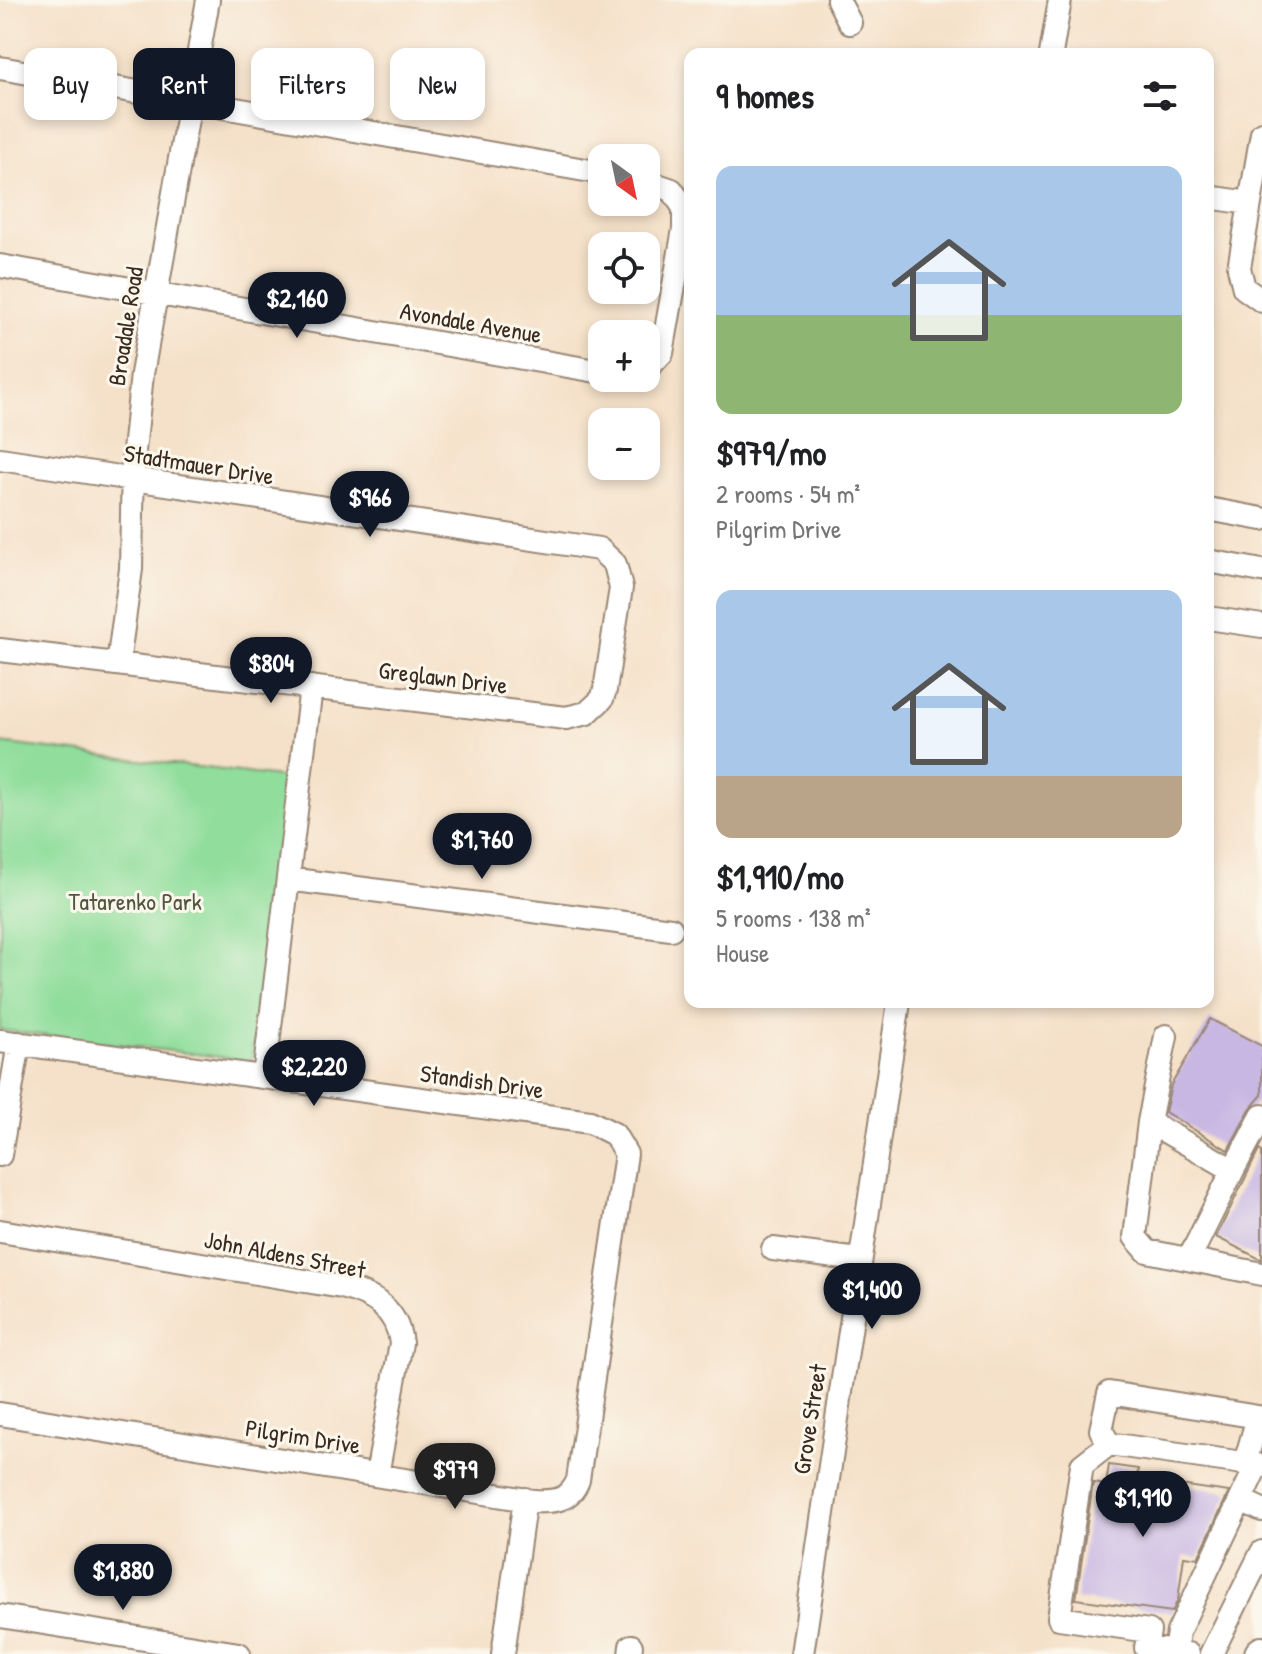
<!DOCTYPE html>
<html lang="en">
<head>
<meta charset="utf-8">
<style>
  body { margin:0; font-family:"Patrick Hand",sans-serif; background:#f6f6f6; color:#202124; height:100vh; display:flex; flex-direction:column; font-size:30px; white-space:nowrap }
  * { box-sizing:border-box; margin:0 }
  p { font-size:26px; color:#757577 }
  .icon { flex:none; width:44px; height:44px; fill:none; stroke:currentColor; stroke-width:2; stroke-linecap:round; stroke-linejoin:round }
  .map { position:relative; flex:1; overflow:hidden }
  .sheet { position:absolute; left:684px; top:48px; width:530px; height:960px; display:flex; flex-direction:column; background:#fff; border-radius:16px; box-shadow:0 4px 12px #0003 }
  .sheet>* { flex:none }
  .guide { position:absolute; left:24px; top:48px; width:540px; height:72px; display:flex; gap:16px }
  .needle { width:52px; rotate:147deg }
  .controls { position:absolute; left:588px; top:144px; display:grid; gap:16px }
  .controls a { display:grid; place-items:center; width:72px; height:72px; border-radius:16px; background:#fff; box-shadow:0 4px 12px #0003; font-size:40px }
  .price { position:absolute; translate:-50% -68px; padding:0 18px; border-radius:28px; background:#111827; color:#fff; font-size:26px; line-height:52px; filter:drop-shadow(0 2px 4px #0008) }
  .price::after { content:''; position:absolute; left:50%; top:48px; width:24px; height:18px; margin-left:-12px; background:inherit; clip-path:polygon(0 0,100% 0,50% 100%) }
  .price.selected { background:#222; color:#fff }
  ul { padding:0; list-style:none }
  li { display:grid; align-content:center; gap:16px; height:424px; padding:0 32px }
  li span { display:grid; place-items:center; height:248px; border-radius:16px; color:#555 }
  li>.icon { margin-inline-start:auto }
  span .icon { width:144px; height:144px; fill:#fffc; stroke-width:1 }
  li b { font-size:34px }
  h2 { display:flex; justify-content:space-between; align-items:center; height:96px; padding:0 32px; font-size:34px }
  .chip { padding:0 28px; border-radius:16px; background:#fff; box-shadow:0 4px 12px #0003; font-size:28px; line-height:72px }
  .chip.selected { background:#111827; color:#fff }
  .map>svg:first-child { display:block }
  .green { fill:#91de9c; stroke:#66845d; stroke-width:2 }
  .building { fill:#c9b7e3 }
  .lines { fill:none; stroke-linecap:round; stroke-linejoin:round }
  .minor-casing { stroke:#988674; stroke-width:26 }
  .highway-casing { stroke:#988674; stroke-width:36 }
  .minor { stroke:#fff; stroke-width:22 }
  .highway { stroke:#fff; stroke-width:32 }
  .labels { text-anchor:middle; dominant-baseline:central; stroke-width:6; stroke-linejoin:round; paint-order:stroke }
  .street-label { font-size:24px; fill:#3b2a1e; stroke:#fbf7ec }
  .park-label { font-size:24px; fill:#50573e; stroke:#fbf7ec }
</style>
</head>
<body>
<div class="map">
<svg width="1262" height="1654" viewBox="0 0 1262 1654">
  <rect width="100%" height="100%" fill="#fbf7ec"/>
  <filter id="ink" filterUnits="userSpaceOnUse"><feTurbulence type="fractalNoise" baseFrequency=".0125" numOctaves="2"/><feDisplacementMap in="SourceGraphic" scale="16" xChannelSelector="R" yChannelSelector="G"/><feConvolveMatrix kernelMatrix="1 2 1 2 8 2 1 2 1" color-interpolation-filters="sRGB"/></filter>
  <filter id="wash" filterUnits="userSpaceOnUse"><feTurbulence type="fractalNoise" baseFrequency=".006" numOctaves="4" result="noise"/><feDisplacementMap in="SourceGraphic" scale="32" xChannelSelector="R" yChannelSelector="G"/><feGaussianBlur stdDeviation="1.8" result="paint"/><feColorMatrix in="noise" values="0 0 0 0 0 0 0 0 0 0 0 0 0 0 0 0 0 1.4 0 .05"/><feComposite in="paint" operator="in"/></filter>
  <g filter="url(#wash)">
    <rect width="100%" height="100%" fill="#f5e1c9"/>
    <path class="green" d="M0,743L288,778L252,1061L0,1030Z"/>
    <g id="blocks">
      <path class="building" d="M1210,1019L1262,1046V1095L1250,1109L1228,1150L1165,1112L1171,1085Z
        M1259,1150L1262,1152V1260L1216,1237Z
        M1109,1465L1138,1469L1137,1479L1229,1492L1198,1558L1184,1556L1178,1600L1172,1612L1076,1599L1093,1483L1106,1485Z"/>
    </g>
  </g>
  <g filter="url(#ink)">
    <use href="#blocks" fill-opacity="0" stroke="#988674" stroke-width="2"/>
    <g class="lines">
      <defs>
        <path id="minor" d="M838,0L850,23
          M1051,54L1060,0
          M0,68L602,173
          M1262,133L1239,268L1244,288L1262,301
          M646,181L672,190L684,208V229L662,353L646,370
          M1208,197L1249,203
          M0,266L602,372
          M0,459L599,549L615,564L621,588L605,690L602,699L587,713L566,718L0,650
          M1208,509L1262,519
          M1208,561L1262,571
          M1208,618L1262,626
          M118,664L131,569L133,461L142,374L208,0
          M288,879L671,929
          M1166,1036L1149,1122L1135,1237L1147,1251L1262,1274
          M0,1041L590,1122L614,1134L626,1154L578,1480C570,1501 554,1502 534,1501L0,1414
          M264,1077L311,687
          M1149,1122L1233,1170L1262,1116
          M0,1155L19,1043
          M0,1231L342,1287C373,1295 397,1309 401,1343L377,1475
          M773,1249L859,1260
          M1189,1259L1233,1170
          M1109,1444L1082,1465L1059,1618L1149,1631L1146,1648L1175,1652
          M1245,1463L1258,1417L1109,1393L1101,1430L1109,1444L1257,1465
          M1241,1500L1262,1510
          M0,1616L239,1654
          M503,1654L525,1499
          M630,1654L631,1646
          M802,1654L899,1002
          M1188,1654L1175,1652L1178,1632L1257,1465L1262,1466
          M1211,1654L1262,1552"/>
        <path id="highway" d="M1261,1654L1262,1653"/>
      </defs>
      <use href="#minor" class="minor-casing"/>
      <use href="#highway" class="highway-casing"/>
      <use href="#minor" class="minor"/>
      <use href="#highway" class="highway"/>
    </g>
  </g>
  <g class="labels">
    <g class="street-label">
      <text transform="translate(471 322) rotate(10)">Avondale Avenue</text>
      <text transform="translate(125 326) rotate(-81)">Broadale Road</text>
      <text transform="translate(199 464) rotate(9)">Stadtmauer Drive</text>
      <text transform="translate(443 677) rotate(7)">Greglawn Drive</text>
      <text transform="translate(482 1081) rotate(8)">Standish Drive</text>
      <text transform="translate(285 1254) rotate(11)">John Aldens Street</text>
      <text transform="translate(809 1419) rotate(-81)">Grove Street</text>
      <text transform="translate(303 1436) rotate(9)">Pilgrim Drive</text>
    </g>
    <g class="park-label">
      <text x="135" y="901">Tatarenko Park</text>
    </g>
  </g>
</svg>
<div class="controls">
<a><svg class="needle" viewBox="-14 -14 28 28"><path d="M0-13l5 13h-10z" fill="#e53935"/><path d="M0 13l5-13h-10z" fill="#757577"/></svg></a>
<a><svg class="icon" aria-label="locate" viewBox="0 0 24 24"><circle cx="12" cy="12" r="6"/><path d="M12 2v4M12 18v4M2 12h4M18 12h4"/></svg></a>
<a>+</a>
<a>−</a>
</div>
<b class="price" style="left:297px;top:340px">$2,160</b>
<b class="price" style="left:370px;top:539px">$966</b>
<b class="price" style="left:271px;top:705px">$804</b>
<b class="price" style="left:482px;top:881px">$1,760</b>
<b class="price" style="left:314px;top:1108px">$2,220</b>
<b class="price" style="left:872px;top:1331px">$1,400</b>
<b class="price selected" style="left:455px;top:1511px">$979</b>
<b class="price" style="left:1143px;top:1539px">$1,910</b>
<b class="price" style="left:123px;top:1612px">$1,880</b>
<div class="guide">
<a class="chip">Buy</a>
<a class="chip selected">Rent</a>
<a class="chip">Filters</a>
<a class="chip">New</a>
</div>
<section class="sheet">
<h2>9 homes<svg class="icon" aria-label="filters" viewBox="0 0 24 24"><path d="M4 7h16M4 17h16"/><circle cx="9" cy="7" r="2"/><circle cx="15" cy="17" r="2"/></svg></h2>
<ul>
<li><span style="background:linear-gradient(#a9c7e8 60%,#8fb573 0)"><svg class="icon" aria-label="home" viewBox="0 0 24 24"><path d="M3 11l9-7 9 7M6 9v11h12V9"/></svg></span><div><b>$979/mo</b><p>2 rooms · 54 m²</p><p>Pilgrim Drive</p></div></li>
<li><span style="background:linear-gradient(#a9c7e8 75%,#b9a48a 0)"><svg class="icon" aria-label="home" viewBox="0 0 24 24"><path d="M3 11l9-7 9 7M6 9v11h12V9"/></svg></span><div><b>$1,910/mo</b><p>5 rooms · 138 m²</p><p>House</p></div></li>
</ul>
</section>
</div>
</body>
</html>
